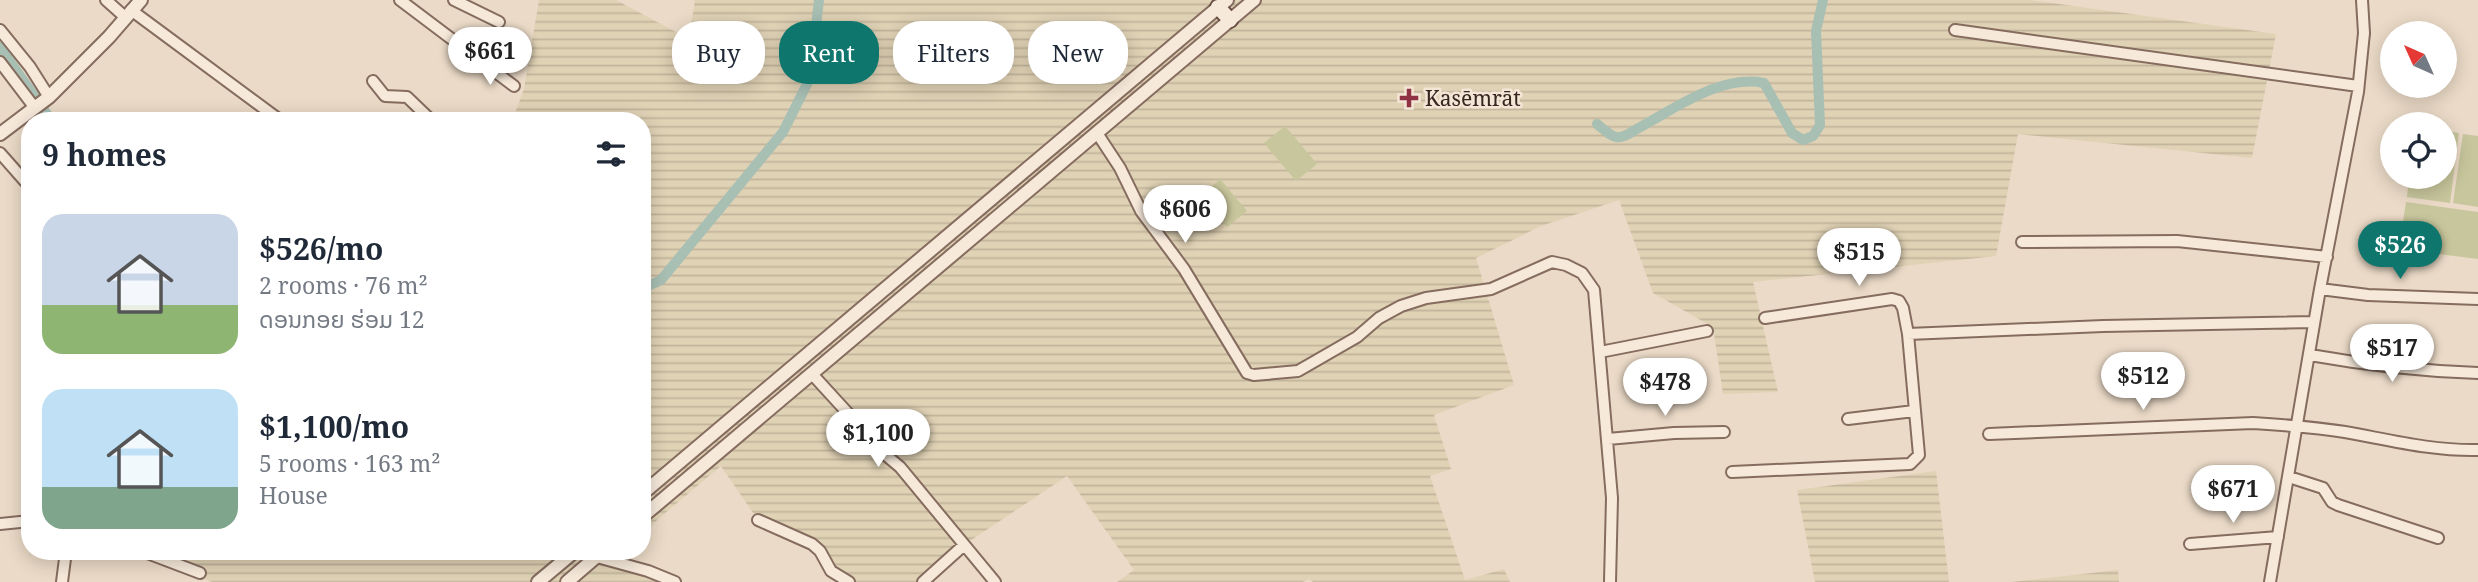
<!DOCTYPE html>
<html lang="en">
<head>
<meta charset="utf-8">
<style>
  body { margin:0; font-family:"Noto Serif","Noto Sans Lao",serif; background:#f2f2f3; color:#1f2937; height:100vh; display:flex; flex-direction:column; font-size:26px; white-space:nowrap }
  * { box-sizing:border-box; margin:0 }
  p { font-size:23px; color:#747a83 }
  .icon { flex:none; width:38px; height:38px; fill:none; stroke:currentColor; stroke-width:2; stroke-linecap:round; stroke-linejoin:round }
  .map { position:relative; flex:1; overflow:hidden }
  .side { position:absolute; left:21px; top:112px; width:630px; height:448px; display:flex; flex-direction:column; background:#fff; border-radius:28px; box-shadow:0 4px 18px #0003 }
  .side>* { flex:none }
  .banner { position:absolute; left:672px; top:21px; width:665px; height:63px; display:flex; gap:14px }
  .needle { width:46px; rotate:315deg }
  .buttons { position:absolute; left:2380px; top:21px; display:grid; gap:14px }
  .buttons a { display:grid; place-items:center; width:77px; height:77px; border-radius:50%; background:#fff; box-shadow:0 4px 18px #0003; font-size:35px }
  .price { position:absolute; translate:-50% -60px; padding:0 16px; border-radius:24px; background:#fff; color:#222; font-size:23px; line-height:46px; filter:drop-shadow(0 2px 4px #0008) }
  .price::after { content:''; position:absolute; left:50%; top:42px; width:21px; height:16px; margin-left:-10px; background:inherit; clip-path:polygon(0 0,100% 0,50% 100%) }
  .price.active { background:#0f766e; color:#fff }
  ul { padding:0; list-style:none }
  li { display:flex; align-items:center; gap:21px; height:175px; padding:0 21px }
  li span { display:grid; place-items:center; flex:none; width:196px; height:140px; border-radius:21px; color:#555 }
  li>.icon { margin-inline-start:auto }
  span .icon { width:84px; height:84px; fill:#fffc; stroke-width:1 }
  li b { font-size:30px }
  h2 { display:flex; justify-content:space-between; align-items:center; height:84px; padding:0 21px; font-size:30px }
  .chip { padding:0 24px; border-radius:28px; background:#fff; box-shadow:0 4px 18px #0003; font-size:24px; line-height:63px }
  .chip.active { background:#0f766e; color:#fff }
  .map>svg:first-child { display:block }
  .farmland { fill:url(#farmland-rules) }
  .garden { fill:#c8c69c }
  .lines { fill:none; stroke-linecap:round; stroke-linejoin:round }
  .canal { stroke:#a8bfb4; stroke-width:10 }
  .minor-casing { stroke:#856c5e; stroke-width:14 }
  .tertiary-casing { stroke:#856c5e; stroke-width:16 }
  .secondary-casing { stroke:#674d41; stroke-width:18 }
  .minor { stroke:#f6e9da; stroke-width:10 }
  .tertiary { stroke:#f6e9da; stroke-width:12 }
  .secondary { stroke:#f6e9da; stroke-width:14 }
  .poi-dot { fill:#8f3243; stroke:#f3e6d6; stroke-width:2.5 }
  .labels { text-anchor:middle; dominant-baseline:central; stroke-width:5; stroke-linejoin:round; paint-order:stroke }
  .poi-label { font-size:21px; fill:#372720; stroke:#f3e6d6; text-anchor:start }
</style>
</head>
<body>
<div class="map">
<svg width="2478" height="582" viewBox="0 0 2478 582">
  <defs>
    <pattern id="farmland-rules" width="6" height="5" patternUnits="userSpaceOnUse" patternTransform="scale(1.75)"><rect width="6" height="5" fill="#e0d2b5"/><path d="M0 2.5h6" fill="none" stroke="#c1b49b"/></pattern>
  </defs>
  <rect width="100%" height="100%" fill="#ebdac7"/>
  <path class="farmland" d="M539,0H616L689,39L695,0H2030L2276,34L2252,158L2018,134L1996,256L1753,282L1778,392L1723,394L1713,327L1653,293L1619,200L1541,226L1476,258L1514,385L1434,415L1451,469L1430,476L1465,580L1504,569L1510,582H1313L1309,579L1303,582H1117L1134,570L1067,476L964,545L923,582H849L831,571L820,551L758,520L721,466L658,519L642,536V121H512L524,89Z
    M1936,471L1949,582H1815L1797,490Z
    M149,551H628L619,562L675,582H212L163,563Z
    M2118,570L2119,582H2011Z"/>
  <path class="garden" d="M1285,126L1317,164L1296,181L1264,143Z
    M2445,131L2459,133L2450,203L2407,197L2409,177H2445Z
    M2463,134L2478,136V207L2453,203Z
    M1220,179L1247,211L1227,227L1201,196Z
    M2406,202L2478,212V259L2399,249Z"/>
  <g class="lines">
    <path class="canal" d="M0,47L52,121
      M1597,124C1613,137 1616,143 1635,130C1673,110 1720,74 1764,83L1792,133L1803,140L1813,136L1820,125L1816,31L1823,0
      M642,289L661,280L783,132L810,78L819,0"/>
    <defs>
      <path id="minor" d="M106,0L125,17
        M400,0L514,86
        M454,0L499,22
        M131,10L281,121
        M0,30L30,67L49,97
        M1955,30L2358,86
        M0,62L35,108
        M373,81L385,96L407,97L432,121
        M1097,133L1120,168L1141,211L1184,269L1247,373L1254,375L1298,371L1357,337L1379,318L1401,306L1426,298L1491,289L1552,262L1566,265L1582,273L1594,290L1612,498L1610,582
        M0,153L30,187
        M2022,242L2177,241L2327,257
        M2320,289L2368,295L2478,299
        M1908,334L2103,326L2314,322
        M1600,352L1707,331
        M2310,355C2366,365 2421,371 2478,373
        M812,374L888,457L900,467L995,582
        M1848,419L1914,411
        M1989,434L2253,423C2284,425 2314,427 2345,432C2390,440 2432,451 2478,450
        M1608,439L1674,433L1724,432
        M1732,472L1910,464L1919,455L1908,334L1903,308L1899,301L1892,299L1765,318
        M2289,477L2323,488L2332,502L2338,505L2438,538
        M758,520L812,544L820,551L831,571L849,582
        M0,524L30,521
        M2190,544L2278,537
        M142,551L200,573
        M597,557L648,571L675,582
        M62,582L66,551
        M923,582L964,545
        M2270,582L2320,289L2358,92L2364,33L2362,0"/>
      <path id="tertiary" d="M0,134L49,97L109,37L141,0
        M642,494L1227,0
        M642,517L1254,0
        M538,582L575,551
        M567,582L603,551"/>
      <path id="secondary" d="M1218,7L1230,20"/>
    </defs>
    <use href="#minor" class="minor-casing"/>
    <use href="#tertiary" class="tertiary-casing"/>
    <use href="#secondary" class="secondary-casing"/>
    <use href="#minor" class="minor"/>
    <use href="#tertiary" class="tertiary"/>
    <use href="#secondary" class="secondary"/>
  </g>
  <path class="poi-dot" d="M1405.5 87.5h7v7h7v7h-7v7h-7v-7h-7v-7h7z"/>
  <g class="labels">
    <g class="poi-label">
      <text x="1425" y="98">Kasēmrāt</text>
    </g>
  </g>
</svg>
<div class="buttons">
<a><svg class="needle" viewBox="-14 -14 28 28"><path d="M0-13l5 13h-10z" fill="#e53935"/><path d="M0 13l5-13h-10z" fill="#747a83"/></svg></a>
<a><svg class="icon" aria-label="locate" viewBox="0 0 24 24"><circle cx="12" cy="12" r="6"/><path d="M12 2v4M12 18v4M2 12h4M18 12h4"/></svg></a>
</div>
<b class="price" style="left:490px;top:87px">$661</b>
<b class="price" style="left:1185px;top:245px">$606</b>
<b class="price active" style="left:2400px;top:281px">$526</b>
<b class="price" style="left:1859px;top:288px">$515</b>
<b class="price" style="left:2392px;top:384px">$517</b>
<b class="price" style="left:2143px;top:412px">$512</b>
<b class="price" style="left:1665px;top:418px">$478</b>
<b class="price" style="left:878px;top:469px">$1,100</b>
<b class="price" style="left:2233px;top:525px">$671</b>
<div class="banner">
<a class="chip">Buy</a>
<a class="chip active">Rent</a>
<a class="chip">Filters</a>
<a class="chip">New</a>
</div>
<section class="side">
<h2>9 homes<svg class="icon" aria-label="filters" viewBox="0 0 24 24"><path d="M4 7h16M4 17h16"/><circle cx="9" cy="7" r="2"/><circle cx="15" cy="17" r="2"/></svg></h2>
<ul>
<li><span style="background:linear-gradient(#c9d6e8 65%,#8fb573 0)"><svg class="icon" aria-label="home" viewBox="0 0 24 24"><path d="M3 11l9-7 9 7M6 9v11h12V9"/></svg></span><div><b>$526/mo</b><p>2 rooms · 76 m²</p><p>ດອນກອຍ ຮ່ອມ 12</p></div></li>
<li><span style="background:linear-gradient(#bfe0f5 70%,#7fa58c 0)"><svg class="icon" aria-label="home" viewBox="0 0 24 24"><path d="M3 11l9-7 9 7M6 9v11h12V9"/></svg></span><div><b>$1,100/mo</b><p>5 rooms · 163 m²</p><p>House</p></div></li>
</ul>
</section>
</div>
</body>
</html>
